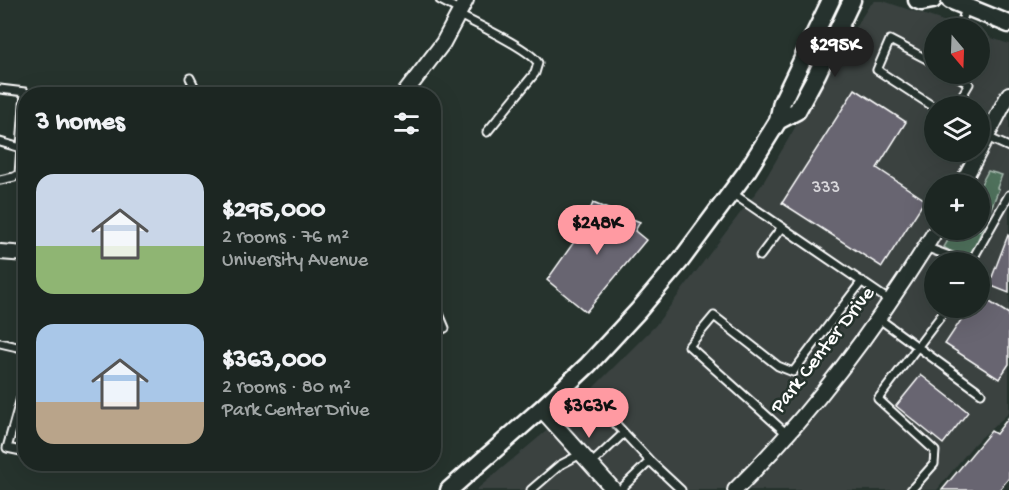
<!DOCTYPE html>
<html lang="en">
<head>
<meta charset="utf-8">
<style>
  body { margin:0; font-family:"Gochi Hand",sans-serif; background:#29322f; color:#f1f3f6; height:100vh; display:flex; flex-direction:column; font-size:22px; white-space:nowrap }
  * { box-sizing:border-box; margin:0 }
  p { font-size:20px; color:#a0a5a5 }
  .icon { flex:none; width:33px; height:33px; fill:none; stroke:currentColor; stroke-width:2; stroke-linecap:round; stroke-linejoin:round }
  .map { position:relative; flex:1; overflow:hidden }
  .side { position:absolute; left:18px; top:87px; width:423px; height:384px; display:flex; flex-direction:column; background:#1c2622; border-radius:24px; box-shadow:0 6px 24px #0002,0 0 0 2px #3a4340 }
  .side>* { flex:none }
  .needle { width:39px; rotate:161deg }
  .fabs { position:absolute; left:924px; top:18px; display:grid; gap:12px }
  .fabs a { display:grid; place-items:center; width:66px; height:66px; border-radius:50%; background:#1c2622; box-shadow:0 6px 24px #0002,0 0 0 2px #3a4340; font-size:30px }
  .price { position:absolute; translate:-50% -51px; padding:0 14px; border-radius:21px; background:#ff9aa2; color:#111; font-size:20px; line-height:39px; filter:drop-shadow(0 2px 3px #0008) }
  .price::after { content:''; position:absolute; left:50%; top:36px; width:18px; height:14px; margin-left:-9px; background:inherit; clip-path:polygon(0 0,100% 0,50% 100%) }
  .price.selected { background:#222; color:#fff }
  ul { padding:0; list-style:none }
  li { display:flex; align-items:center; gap:18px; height:150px; padding:0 18px }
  li span { display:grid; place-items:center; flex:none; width:168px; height:120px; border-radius:18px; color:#555 }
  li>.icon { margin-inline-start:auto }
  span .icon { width:72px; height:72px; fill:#fffc; stroke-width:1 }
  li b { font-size:26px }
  h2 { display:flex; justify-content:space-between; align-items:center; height:72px; padding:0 18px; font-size:26px }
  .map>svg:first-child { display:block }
  .built { fill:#3a4241; fill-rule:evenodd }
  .green { fill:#4f715c; stroke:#a7b8ae; stroke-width:1.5 }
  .building { fill:#686571; stroke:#fff; stroke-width:1.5 }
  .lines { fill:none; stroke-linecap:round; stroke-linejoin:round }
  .service-casing { stroke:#fff; stroke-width:11 }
  .minor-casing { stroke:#fff; stroke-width:18 }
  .tertiary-casing { stroke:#fff; stroke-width:21 }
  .service { stroke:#26332d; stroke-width:7 }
  .minor { stroke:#26332d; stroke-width:14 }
  .tertiary { stroke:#26332d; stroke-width:16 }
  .labels { text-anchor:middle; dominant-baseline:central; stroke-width:5; stroke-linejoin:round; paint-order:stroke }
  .number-label { font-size:18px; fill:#d9d8dc }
  .street-label { font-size:21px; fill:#fff; stroke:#26332d }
</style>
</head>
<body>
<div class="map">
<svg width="1009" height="490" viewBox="0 0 1009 490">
  <rect width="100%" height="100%" fill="#26332d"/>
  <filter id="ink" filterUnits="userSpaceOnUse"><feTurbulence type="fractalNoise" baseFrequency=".0167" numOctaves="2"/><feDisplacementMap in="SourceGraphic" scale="12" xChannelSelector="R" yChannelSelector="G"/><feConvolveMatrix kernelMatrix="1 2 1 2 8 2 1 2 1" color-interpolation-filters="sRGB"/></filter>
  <g filter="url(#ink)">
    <path class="built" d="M875,1H883L964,28H934V74H980V34L1009,44V413L974,444L937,490H476L569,412L655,326L763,183L831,65L869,6ZM934,106H980V152H934ZM934,184H980V230H934ZM934,262H980V308H934Z"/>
    <path class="green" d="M988,171L1002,175L997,188L999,189L972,254L960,258L944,247L954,230H980V186Z"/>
    <path class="building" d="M855,89L906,122L877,168L925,200L882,267L782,203Z
      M593,203L640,222L635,231L646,240L586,312L547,280L579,235Z
      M1008,235L1009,236V293L989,285Z
      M980,296L1009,314V364L999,379L945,344L969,308H980Z
      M921,375L968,412L943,444L896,406Z
      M1009,417V478L999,490H942L991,431L996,434Z"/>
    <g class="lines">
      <defs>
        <path id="service" d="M440,0L461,11
          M459,15C476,24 530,49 538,63L535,73L487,132
          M960,28L966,8
          M934,63L890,40L877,70L934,107
          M954,74L969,84L956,106
          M190,78L198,94
          M0,89L25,92L19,174L14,177L0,180
          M987,137L1009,147
          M0,142L21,148
          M732,193L890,301
          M925,247L966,262
          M760,256L782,227
          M971,262L1009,195
          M434,302L445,328L434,332
          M878,318L981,393
          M0,343L26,349
          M26,380L7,448L26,452
          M613,421L650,461
          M787,434L689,346L714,316L778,366L793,372L862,281
          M591,464L624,433
          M531,490L560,465L581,454
          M620,490L650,461L681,490
          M911,490L934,464L935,451L878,399L947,308"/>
        <path id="minor" d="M404,94L443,43L466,0
          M962,184L1009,94
          M0,252L26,254
          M541,409L614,490
          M735,490C813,413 879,323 936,230"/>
        <path id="tertiary" d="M917,0L922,2L933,0
          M950,0L1009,24
          M778,121L797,111L817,74L852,0
          M449,490L541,409L588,365L638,311L681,260L747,171L778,121L782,102L831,0"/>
      </defs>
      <use href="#service" class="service-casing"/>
      <use href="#minor" class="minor-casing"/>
      <use href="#tertiary" class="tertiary-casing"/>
      <use href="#service" class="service"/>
      <use href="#minor" class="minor"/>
      <use href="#tertiary" class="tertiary"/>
    </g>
  </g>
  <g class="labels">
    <g class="number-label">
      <text x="826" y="188">333</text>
    </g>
    <g class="street-label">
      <text transform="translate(824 351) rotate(-52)">Park Center Drive</text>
    </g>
  </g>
</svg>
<div class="fabs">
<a><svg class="needle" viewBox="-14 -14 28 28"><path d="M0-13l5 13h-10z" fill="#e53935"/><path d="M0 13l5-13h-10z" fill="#a0a5a5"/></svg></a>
<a><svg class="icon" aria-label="layers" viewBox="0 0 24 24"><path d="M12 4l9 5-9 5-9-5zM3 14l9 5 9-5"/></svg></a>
<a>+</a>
<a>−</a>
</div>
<b class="price selected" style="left:835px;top:78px">$295K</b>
<b class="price" style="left:597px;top:256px">$248K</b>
<b class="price" style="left:589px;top:439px">$363K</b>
<section class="side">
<h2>3 homes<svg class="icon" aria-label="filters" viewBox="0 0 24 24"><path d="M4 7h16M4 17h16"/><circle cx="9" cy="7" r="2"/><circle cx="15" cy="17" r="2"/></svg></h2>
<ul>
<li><span style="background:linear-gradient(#c9d6e8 60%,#8fb573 0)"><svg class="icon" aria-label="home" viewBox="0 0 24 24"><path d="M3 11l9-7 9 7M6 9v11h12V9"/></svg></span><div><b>$295,000</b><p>2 rooms · 76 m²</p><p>University Avenue</p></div></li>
<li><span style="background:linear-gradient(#a9c7e8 65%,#b9a48a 0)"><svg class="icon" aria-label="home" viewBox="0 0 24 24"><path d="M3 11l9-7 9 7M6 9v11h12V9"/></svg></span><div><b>$363,000</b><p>2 rooms · 80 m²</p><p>Park Center Drive</p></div></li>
</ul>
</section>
</div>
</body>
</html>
